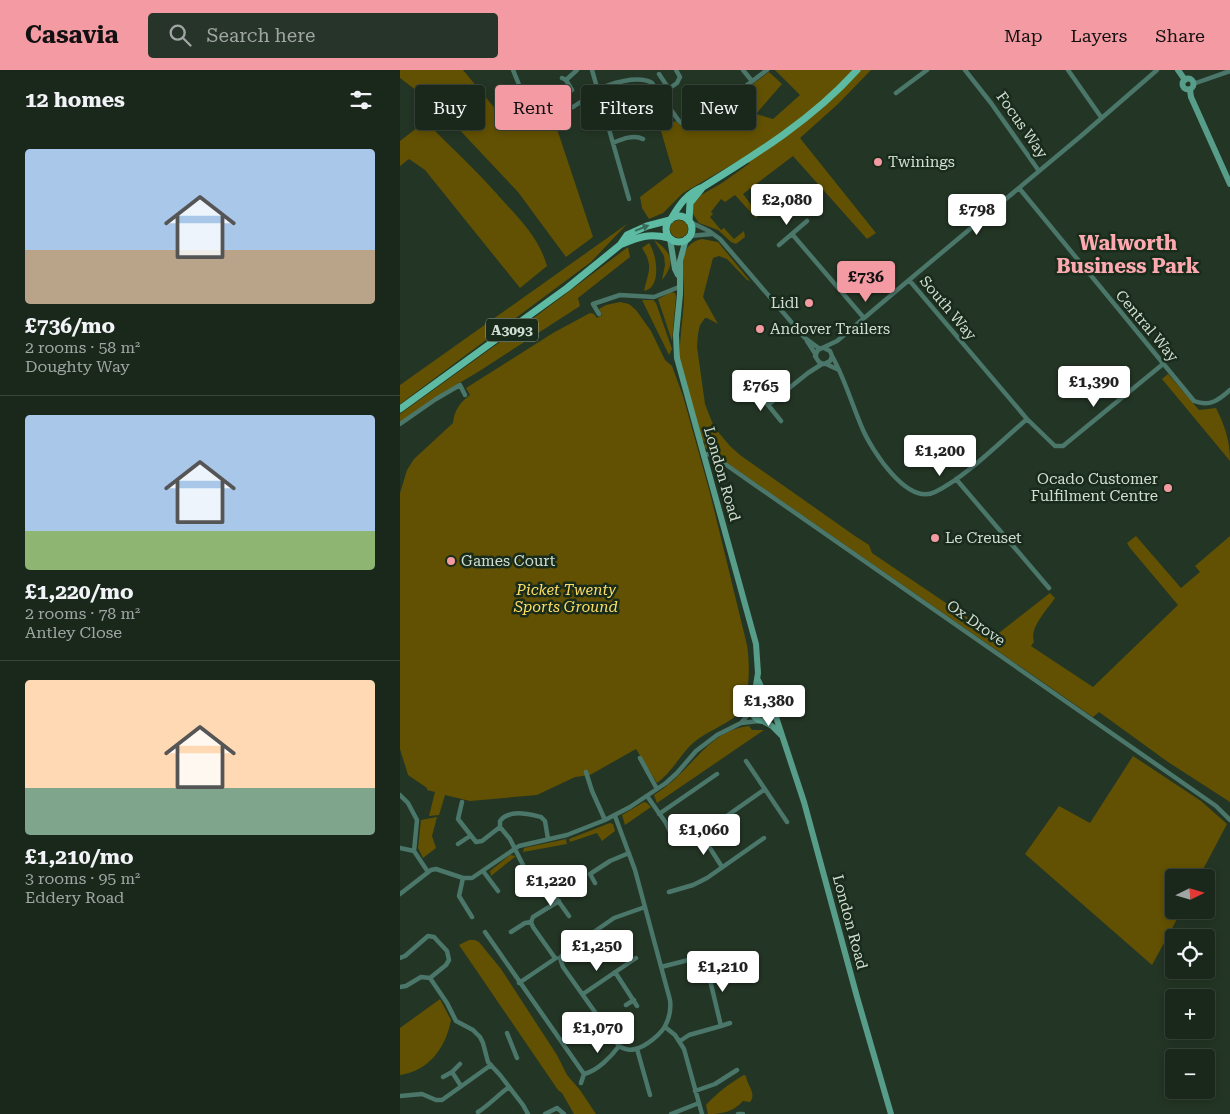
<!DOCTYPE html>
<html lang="en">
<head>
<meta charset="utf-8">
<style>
  body { margin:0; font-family:"Roboto Serif",serif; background:#273429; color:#f1f3f6; height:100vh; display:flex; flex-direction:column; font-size:19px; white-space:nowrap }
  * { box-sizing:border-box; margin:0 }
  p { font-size:16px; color:#9fa6a3 }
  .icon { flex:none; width:28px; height:28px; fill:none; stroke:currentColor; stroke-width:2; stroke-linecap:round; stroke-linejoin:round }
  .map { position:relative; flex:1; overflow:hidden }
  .panel { display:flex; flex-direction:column; background:#1a281c; width:400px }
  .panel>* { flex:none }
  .banner { position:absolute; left:15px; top:15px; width:475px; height:45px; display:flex; gap:10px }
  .needle { width:32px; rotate:85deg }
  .tools { position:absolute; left:765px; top:799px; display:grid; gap:10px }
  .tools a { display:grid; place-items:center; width:50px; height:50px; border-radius:5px; background:#1a281c; box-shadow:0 2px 8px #0003,0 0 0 1px #38443b; font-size:25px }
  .price { position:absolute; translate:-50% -42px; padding:0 11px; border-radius:5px; background:#fff; color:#222; font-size:16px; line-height:32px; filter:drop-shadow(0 1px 2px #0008) }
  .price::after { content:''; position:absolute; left:50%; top:30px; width:15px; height:11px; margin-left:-8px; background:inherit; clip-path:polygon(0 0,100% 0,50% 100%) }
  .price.selected { background:#f49aa2; color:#111 }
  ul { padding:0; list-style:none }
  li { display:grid; align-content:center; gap:10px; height:265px; padding:0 25px }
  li+li { border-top:1px solid #38443b }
  li span { display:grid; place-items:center; height:155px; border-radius:5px; color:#555 }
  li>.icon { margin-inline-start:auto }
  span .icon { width:90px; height:90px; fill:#fffc; stroke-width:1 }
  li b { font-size:21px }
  h2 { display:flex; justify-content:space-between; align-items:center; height:60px; padding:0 25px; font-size:21px }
  .chip { padding:0 18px; border-radius:5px; background:#1a281c; box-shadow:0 2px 8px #0003,0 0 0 1px #38443b; font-size:18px; line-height:45px }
  .chip.selected { background:#f49aa2; color:#111 }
  header { display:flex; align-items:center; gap:30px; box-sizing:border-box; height:70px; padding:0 25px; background:#f49aa2; color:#111 }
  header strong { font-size:24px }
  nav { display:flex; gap:28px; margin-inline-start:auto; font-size:18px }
  .search { width:350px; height:45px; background:#273429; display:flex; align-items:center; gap:12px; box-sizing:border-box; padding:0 18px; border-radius:5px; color:#9fa6a3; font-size:19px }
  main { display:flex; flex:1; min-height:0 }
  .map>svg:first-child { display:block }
  .green { fill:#625102 }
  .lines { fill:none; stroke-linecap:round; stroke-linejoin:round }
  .street { stroke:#4b766a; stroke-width:4.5 }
  .secondary { stroke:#579d8a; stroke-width:6 }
  .primary { stroke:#5ebba3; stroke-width:7 }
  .oneway { fill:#386c58 }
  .poi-dot { fill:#f49aa2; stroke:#192b1b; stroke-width:2 }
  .labels { text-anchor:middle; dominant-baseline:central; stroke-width:5; stroke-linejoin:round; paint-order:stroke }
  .shield { fill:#192b1b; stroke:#9aa89c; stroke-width:1 }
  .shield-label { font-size:14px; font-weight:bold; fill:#d2ded3 }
  .street-label { font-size:15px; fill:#d2ded3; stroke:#192b1b }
  .poi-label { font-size:15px; fill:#d2ded3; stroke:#192b1b; text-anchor:start }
  .park-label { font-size:15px; font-style:italic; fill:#fede64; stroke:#192b1b }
  .district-label { font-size:20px; font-weight:bold; fill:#fda9b0; stroke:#192b1b }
</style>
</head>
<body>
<header>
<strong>Casavia</strong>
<div class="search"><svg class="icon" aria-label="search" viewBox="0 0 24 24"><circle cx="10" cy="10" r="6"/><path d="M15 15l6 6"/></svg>Search here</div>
<nav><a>Map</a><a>Layers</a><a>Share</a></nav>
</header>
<main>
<section class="panel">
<h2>12 homes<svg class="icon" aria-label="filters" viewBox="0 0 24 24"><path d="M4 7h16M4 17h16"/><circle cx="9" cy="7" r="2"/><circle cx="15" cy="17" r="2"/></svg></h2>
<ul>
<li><span style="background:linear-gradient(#a9c7e8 65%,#b9a48a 0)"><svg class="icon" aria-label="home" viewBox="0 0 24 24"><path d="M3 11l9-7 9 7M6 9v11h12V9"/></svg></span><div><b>£736/mo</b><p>2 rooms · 58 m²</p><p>Doughty Way</p></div></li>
<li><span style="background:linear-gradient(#a9c7e8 75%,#8fb573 0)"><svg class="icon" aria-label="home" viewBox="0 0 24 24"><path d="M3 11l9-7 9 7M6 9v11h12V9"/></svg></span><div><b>£1,220/mo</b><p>2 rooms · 78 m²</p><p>Antley Close</p></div></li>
<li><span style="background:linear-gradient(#ffd9b3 70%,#7fa58c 0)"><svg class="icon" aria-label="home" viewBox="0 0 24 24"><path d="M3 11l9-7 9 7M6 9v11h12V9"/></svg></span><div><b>£1,210/mo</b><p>3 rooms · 95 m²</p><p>Eddery Road</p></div></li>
</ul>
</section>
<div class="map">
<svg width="830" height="1044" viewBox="0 0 830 1044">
  <rect width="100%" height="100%" fill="#233525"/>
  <path class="green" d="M0,0H63L107,53H155L193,167L166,187L118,122L38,37L0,8Z
    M375,0H471L438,34L400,68L476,163L467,169L393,86L343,124L359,145L356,148L335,125L325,132L321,129L311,142L313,144L310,147L321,160L324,158L334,169L344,161L345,167L336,174L331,172L318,160L299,153L293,144V135L301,125L322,113L350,93L338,91L283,123L263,143L249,149L242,138L240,127L273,102L261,61L275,51L283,57L295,56L369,2L382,14L356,44L373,49L400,25Z
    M21,54H28C54,80 81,105 105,133C124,154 139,169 147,196L120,218L25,100L9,89L0,96V71L13,61Z
    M270 159a9 9 0 1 1 18 0a9 9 0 1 1-18 0Z
    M227,154L191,192L0,334V315Z
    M302,169L318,172L350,211L347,210L327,189L319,186L313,188L303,227L318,254L307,248H305L300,255L298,264L297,277L305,334L314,357L330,376L340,385L455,466L469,475L472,483L595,566L650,523L655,528C647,540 629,558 634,572L631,576L693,617L778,535L730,478L727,473L736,466L781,518L800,502L795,496L830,466V732L768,692L699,642L693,647L304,377L305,373L302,369L280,291C279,270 283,250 284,229C285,214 280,198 285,183C288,174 294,171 302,169Z
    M254,170C272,182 276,193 262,210L265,195L264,186Z
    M249,173C257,184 262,218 244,221C248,202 254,196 242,178Z
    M228,177L230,187L178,228L180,236L78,302L34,328L0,352V344L139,244Z
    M271,222L275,223L276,226L272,271L258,229Z
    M242,230H253L256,233L272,279L269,285Z
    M220,232L229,234L236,240L251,261L265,290L272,296L283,326L310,423L347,575C350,592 351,635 336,646C323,656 306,662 293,673C280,685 272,702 257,713L236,679L197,701L190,705L175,707L137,725L70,731L45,725L39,745L29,746L35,722L27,720V718L8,705L0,679V423L7,400L14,389L53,353C54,341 60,332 70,325L66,318L153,263L190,243L194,244L197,248L202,245L199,239L206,235Z
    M768,304L799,340L816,338C825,356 830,371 830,391L762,309Z
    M354 640a9 9 0 1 1 18 0a9 9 0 1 1-18 0Z
    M349,656L352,660H364L257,733L254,725C263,719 271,713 279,705C301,684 316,660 349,656Z
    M733,686L801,731L827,754L799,807L774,808V840H782L752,895L625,784L659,736L690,753Z
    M244,732L247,733L251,737L225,755L222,745Z
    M37,747L32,766L36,778L23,788L18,778L21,750Z
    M210,753L213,754L215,761L202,771L197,763L170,772L169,769Z
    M166,769L167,774L123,782L124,778Z
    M110,785L116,786L91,806L90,801Z
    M69,870H75L79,872L101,899L157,985L167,1005L180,1020L196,1044H174L162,1023L158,1020L59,875Z
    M40,929L51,950C46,977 29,1001 0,1005V958Z
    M344,1005L346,1006C347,1016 357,1023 350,1032L343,1031C333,1042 322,1044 308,1044L306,1035C317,1023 330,1013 344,1005Z"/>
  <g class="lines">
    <path class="street" d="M113,0L124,27
      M192,0L229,129
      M343,0L352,11
      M565,0L591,33L639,101
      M668,0L701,47
      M757,0L681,66L509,210L627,349L655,376H663L763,294
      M259,4L269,19
      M162,8L166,10L172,20
      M166,10L177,0
      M793,14L830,1
      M496,23L527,0
      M260,25L277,13L280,7L276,0
      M173,37C181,32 189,26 197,21C209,13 239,5 252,13L279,51C285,56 291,56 298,52L367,0
      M213,73C222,69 234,64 243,69
      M619,118L794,331C810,337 819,330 830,320
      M290,152L309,161L320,169L405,268L420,279
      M392,164L464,248
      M289,166L312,164
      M379,175L407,151
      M199,244L193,234L220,225L254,227L279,217
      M407,271L416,285
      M424,278L430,281L432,286L430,291L424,294L419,292L415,286L418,280L437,271L509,210
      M432,286C445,309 452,335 463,360C472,380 507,436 535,422C566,407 600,372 627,349
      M426,294L439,300
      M356,320L381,351
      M368,335L408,303L422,294
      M0,354L36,329L60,315L65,325
      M303,385L309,384L325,394L816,736L830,750
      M556,409L649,518
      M341,653L351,641
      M240,688L257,719
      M346,691L387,752
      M186,702L192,721L205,750
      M0,725L8,733L17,750L14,781L28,802
      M247,726L266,753L274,770L279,773L301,764L365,719
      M62,732L58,749L76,772L82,771L100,757V751C109,739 128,744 141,747L145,751L148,769
      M259,744L317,704
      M100,757L110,769L133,815
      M301,764L322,797
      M58,774L70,766
      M0,778L14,781
      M83,801L98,821
      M63,808L59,826L72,847
      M195,813L190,804L210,791L229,783
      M149,818L169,846
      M269,822L293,815L307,808L364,768
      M0,824L31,800L36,799L63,808H72L119,776L167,765L205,750L230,737L266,713L277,703L296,681L317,665L341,653L359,651
      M85,862L184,1004
      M111,862L125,853L131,852
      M0,888L5,886L28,866L34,867L47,881L49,890L46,895L30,908
      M155,888L133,857L131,852L133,847L159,831
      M160,888L163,897L219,976C224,979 229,981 235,979C245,977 262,964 266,954C270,946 271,938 270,930L235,800L215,746
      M160,888L165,882L214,848L245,837
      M261,897L308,885
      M215,902L237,936
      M119,913L156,888
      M0,917L6,916L21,907L30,908L47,933L56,951L73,960L80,967L83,973L88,992L100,1005L123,1035L128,1044
      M183,924L236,888
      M226,935L234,930
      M321,956L330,953
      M265,957L275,965L284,979L302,1044
      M107,963L117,988
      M280,971L289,965L321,956L310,910
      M237,979L250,1025
      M60,994L52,1002L61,1016
      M184,1004C197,1001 211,987 219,976
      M43,1007L52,1002
      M181,1013L184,1004
      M295,1021L315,1014L337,1000
      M0,1026L22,1024L36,1030H42L91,995
      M78,1042C89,1035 98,1025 109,1017
      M145,1044L157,1038L164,1044
      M271,1044L299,1033
      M338,1044H343"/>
    <path class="secondary" d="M778,0L785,10
      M782.5 14a5.5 5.5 0 1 1 11 0a5.5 5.5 0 1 1-11 0Z
      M790,20L791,27L830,114
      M270,169L275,199L278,205
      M286,169L280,191V224L276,265L277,288L356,574L358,603L353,634
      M358,610L367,629
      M352 640a11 11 0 1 1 22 0a11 11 0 1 1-22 0Z
      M374,641L404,732L457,927L491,1044
      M363,651L372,656L382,666"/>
    <path class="primary" d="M266 159a13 13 0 1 1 26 0a13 13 0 1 1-26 0Z
      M271,149C279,135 287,123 303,117C358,83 413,49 457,0
      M289,151L290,133L302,118
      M220,175C239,167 248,163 269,168
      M0,339L167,218L220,175L227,165L247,156L270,150"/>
  </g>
  <defs><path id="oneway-solid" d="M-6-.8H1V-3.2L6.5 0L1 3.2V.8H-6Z" transform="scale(1.25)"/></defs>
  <use class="oneway" href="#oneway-solid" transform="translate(242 158) rotate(-22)"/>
  <g class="poi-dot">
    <circle cx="478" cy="92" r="5"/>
    <circle cx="409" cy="233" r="5"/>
    <circle cx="360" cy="259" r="5"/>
    <circle cx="768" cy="418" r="5"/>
    <circle cx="535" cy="468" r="5"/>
    <circle cx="51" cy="491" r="5"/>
  </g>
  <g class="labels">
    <rect class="shield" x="86" y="248.5" width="52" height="23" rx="4"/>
    <g class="shield-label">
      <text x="112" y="260">A3093</text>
    </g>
    <g class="street-label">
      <text transform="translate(622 55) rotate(55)">Focus Way</text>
      <text transform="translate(548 238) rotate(50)">South Way</text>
      <text transform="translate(747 256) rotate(50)">Central Way</text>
      <text transform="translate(322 404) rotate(74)">London Road</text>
      <text transform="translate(576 553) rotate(35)">Ox Drove</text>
      <text transform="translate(450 852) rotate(75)">London Road</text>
    </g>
    <g class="poi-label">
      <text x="488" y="92">Twinings</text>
      <text x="399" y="233" text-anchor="end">Lidl</text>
      <text x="370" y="259">Andover Trailers</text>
      <text x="758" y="409" text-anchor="end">Ocado Customer<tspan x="758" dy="17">Fulfilment Centre</tspan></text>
      <text x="545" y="468">Le Creuset</text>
      <text x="61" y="491">Games Court</text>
    </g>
    <g class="park-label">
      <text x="166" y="520">Picket Twenty<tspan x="166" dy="17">Sports Ground</tspan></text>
    </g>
    <g class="district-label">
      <text x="728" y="173">Walworth<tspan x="728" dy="23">Business Park</tspan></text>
    </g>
  </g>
</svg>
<div class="tools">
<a><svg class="needle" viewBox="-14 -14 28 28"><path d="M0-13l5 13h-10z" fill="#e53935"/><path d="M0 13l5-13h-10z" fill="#9fa6a3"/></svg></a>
<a><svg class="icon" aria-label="locate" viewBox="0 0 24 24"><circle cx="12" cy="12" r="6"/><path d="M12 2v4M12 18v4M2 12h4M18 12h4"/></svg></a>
<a>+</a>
<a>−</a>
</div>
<b class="price" style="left:387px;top:156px">£2,080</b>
<b class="price" style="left:577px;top:166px">£798</b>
<b class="price selected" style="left:466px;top:233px">£736</b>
<b class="price" style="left:694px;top:338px">£1,390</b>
<b class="price" style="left:361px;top:342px">£765</b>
<b class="price" style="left:540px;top:407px">£1,200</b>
<b class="price" style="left:369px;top:657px">£1,380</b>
<b class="price" style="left:304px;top:786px">£1,060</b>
<b class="price" style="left:151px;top:837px">£1,220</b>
<b class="price" style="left:197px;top:902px">£1,250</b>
<b class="price" style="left:323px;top:923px">£1,210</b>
<b class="price" style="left:198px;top:984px">£1,070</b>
<div class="banner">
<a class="chip">Buy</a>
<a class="chip selected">Rent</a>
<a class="chip">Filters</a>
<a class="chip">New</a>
</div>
</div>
</main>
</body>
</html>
